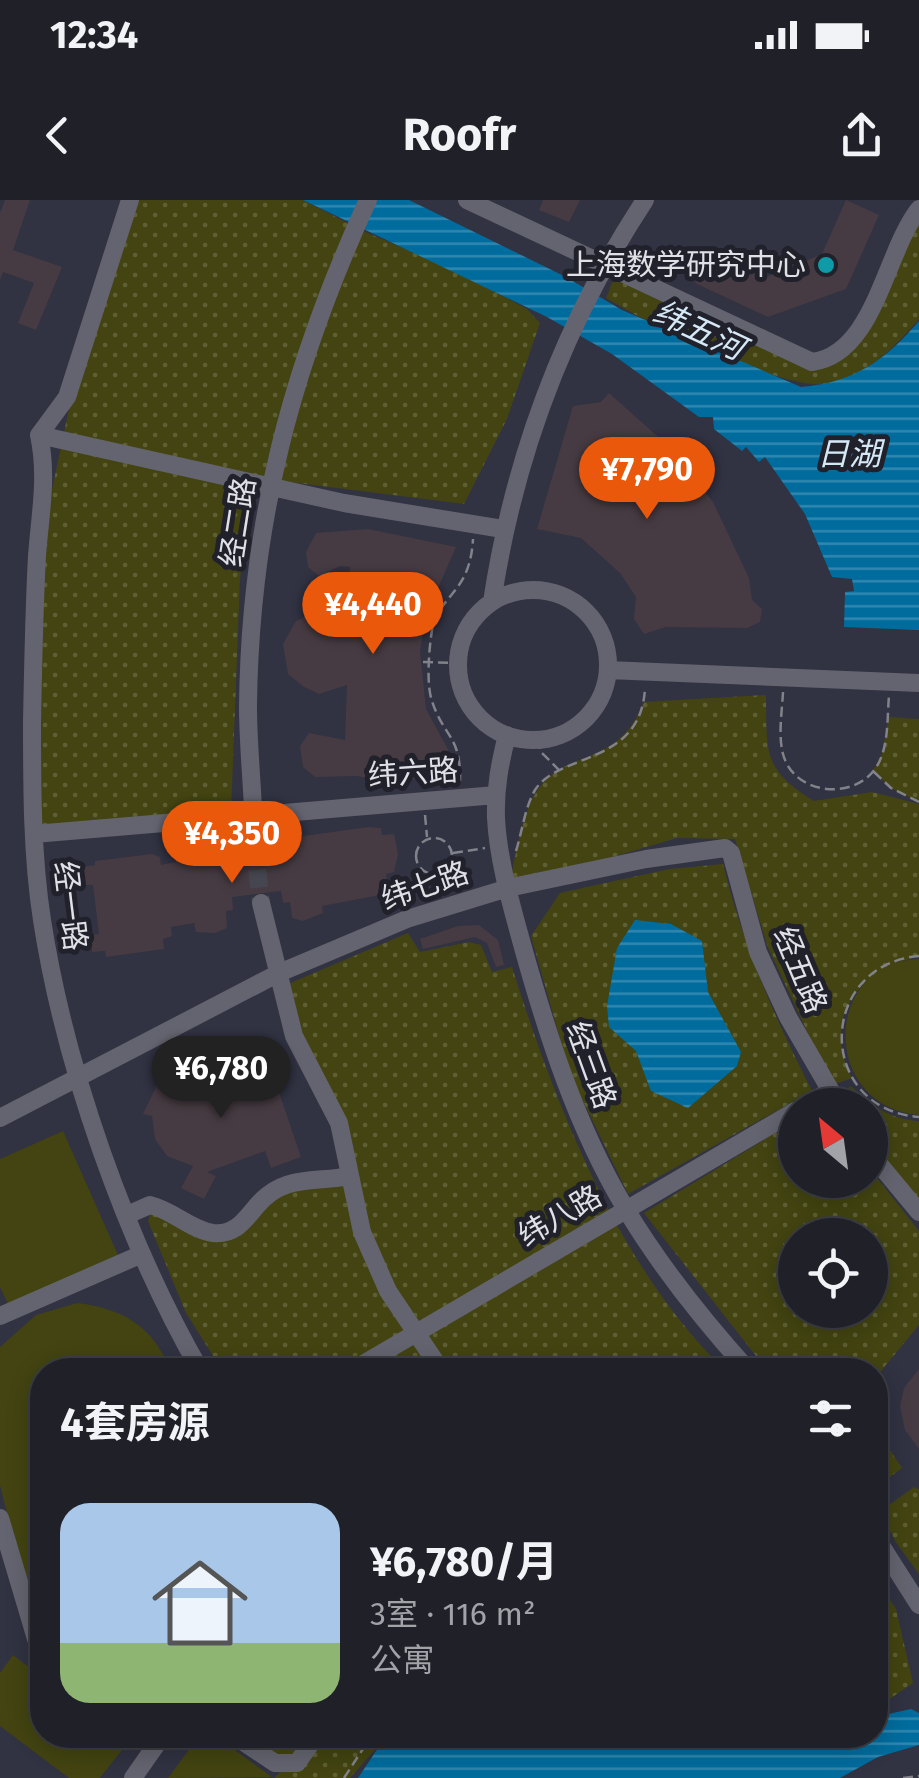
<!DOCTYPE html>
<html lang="zh">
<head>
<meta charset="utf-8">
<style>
  body { margin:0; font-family:"Fira Sans","Noto Sans SC",sans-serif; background:#282830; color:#f1f3f6; height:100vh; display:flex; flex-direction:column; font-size:38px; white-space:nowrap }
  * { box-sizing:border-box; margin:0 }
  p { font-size:32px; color:#a2a3a8 }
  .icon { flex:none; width:55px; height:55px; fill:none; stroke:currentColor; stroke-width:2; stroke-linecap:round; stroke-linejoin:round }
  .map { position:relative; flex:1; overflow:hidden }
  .panel { position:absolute; left:30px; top:1158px; width:858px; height:390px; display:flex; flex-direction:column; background:#202028; border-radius:40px; box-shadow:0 5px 25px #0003,0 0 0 2px #3d3e45 }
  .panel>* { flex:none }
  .needle { width:65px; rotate:331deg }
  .controls { position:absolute; left:778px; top:888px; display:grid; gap:20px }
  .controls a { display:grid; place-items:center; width:110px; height:110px; border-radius:50%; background:#202028; box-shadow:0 5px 25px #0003,0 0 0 2px #3d3e45; font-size:50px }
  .price { position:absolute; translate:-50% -85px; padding:0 22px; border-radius:35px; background:#ea580c; color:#fff; font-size:32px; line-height:65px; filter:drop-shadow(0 2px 5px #0008) }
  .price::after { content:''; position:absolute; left:50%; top:60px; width:30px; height:22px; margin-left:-15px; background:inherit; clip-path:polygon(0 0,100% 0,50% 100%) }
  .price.current { background:#222; color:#fff }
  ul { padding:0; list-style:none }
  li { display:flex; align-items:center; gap:30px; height:250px; padding:0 30px }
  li+li { border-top:2px solid #3d3e45 }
  li span { display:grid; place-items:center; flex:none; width:280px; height:200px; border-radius:30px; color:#555 }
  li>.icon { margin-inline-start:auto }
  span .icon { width:120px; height:120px; fill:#fffc; stroke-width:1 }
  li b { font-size:42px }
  h2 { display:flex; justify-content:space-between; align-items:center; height:120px; padding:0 30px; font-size:42px }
  .status { display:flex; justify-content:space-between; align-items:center; height:70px; padding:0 50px; background:#202028; direction:ltr }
  .status svg { height:28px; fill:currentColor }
  header { display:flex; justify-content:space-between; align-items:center; height:130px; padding:0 30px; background:#202028; font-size:45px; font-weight:700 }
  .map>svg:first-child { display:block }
  .built { fill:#313242; fill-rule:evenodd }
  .grass { fill:url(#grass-dots); fill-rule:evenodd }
  .park { fill:#434411 }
  .water { fill:url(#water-rules) }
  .building { fill:#463b42 }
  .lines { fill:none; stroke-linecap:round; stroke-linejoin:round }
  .minor-tunnel { stroke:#464650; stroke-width:18; stroke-dasharray:18 9; stroke-linecap:butt }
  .path { stroke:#81828a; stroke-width:2.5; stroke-dasharray:10 5; stroke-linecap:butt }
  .minor { stroke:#646470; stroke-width:18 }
  .culture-dot { fill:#0f9aa8; stroke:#21212b; stroke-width:4 }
  .labels { text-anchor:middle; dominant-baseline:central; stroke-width:10; stroke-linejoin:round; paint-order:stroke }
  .poi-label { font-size:30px; fill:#e0e1e7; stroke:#21212b; text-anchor:end }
  .street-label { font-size:30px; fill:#e0e1e7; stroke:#21212b }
  .water-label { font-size:32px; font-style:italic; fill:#d4e8f6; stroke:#21212b }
</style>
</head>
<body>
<div class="status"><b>12:34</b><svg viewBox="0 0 49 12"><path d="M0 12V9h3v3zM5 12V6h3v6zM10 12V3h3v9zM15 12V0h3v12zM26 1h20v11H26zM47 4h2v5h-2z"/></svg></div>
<header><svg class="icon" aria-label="back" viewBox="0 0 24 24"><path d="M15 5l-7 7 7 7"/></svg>Roofr<svg class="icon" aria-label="share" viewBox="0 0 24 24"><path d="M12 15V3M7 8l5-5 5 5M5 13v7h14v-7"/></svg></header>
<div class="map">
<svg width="919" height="1578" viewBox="0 0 919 1578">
  <defs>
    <pattern id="grass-dots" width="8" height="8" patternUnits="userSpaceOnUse" patternTransform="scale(2.5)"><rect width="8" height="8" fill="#434411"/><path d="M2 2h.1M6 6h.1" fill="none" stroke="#5e5f34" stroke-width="1.8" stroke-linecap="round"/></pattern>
    <pattern id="water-rules" width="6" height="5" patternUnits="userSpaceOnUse" patternTransform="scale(2.5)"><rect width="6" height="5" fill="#006c9d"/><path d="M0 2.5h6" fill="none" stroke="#3188af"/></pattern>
  </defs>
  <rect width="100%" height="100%" fill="#2b2b35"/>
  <path class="built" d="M0,0H919V1578H0ZM795,905H870V980H795ZM795,1035H870V1110H795ZM42,1170H875V1535H42Z"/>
  <path class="grass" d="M133,0H303L365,32L447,66L527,109L540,123L507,219L464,304L251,277L240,380L231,612L39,631L44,327L73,190Z
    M919,16V119C896,146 869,173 834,183C788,195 649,124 606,98L615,75L794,159L836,155Z
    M766,495C767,552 762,569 814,601L872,592L919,604V757C859,768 821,819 852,878L832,885L767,745L735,639L677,638L508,688C517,656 520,609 543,583C573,549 618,566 644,502Z
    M889,517L919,519V602L891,588L873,571L882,553Z
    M723,664C744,748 773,814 812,891L628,994L570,874L531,736L560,693L669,669Z
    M408,733L420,752L469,742L481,745L492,772L512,767C555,904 619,1069 725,1170H222L186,1113L148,1021L152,1009L209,1037L282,990L353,977L299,837L288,784Z
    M851,886C872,906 889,919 919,921V1005L870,942V905H843L836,896Z
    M795,921V980H870V969L919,1031V1125L876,1177L879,1234L902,1268L875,1288V1170H767L644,1013ZM795,1035H870V1110H795Z
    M914,1287L919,1289V1374L895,1341L881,1311Z
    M875,1377L896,1409L913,1483L875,1509Z
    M230,1535H388L350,1578H275L280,1572Z"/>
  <path class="park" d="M919,759V915C820,906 822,763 919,759Z
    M63,931L118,1055L8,1104L0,1087V959Z
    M77,1103C121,1108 154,1126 170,1170H42V1442L39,1443L0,1285V1147L36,1115Z
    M13,1455L42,1477V1535H119L128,1542L100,1578H69L0,1526V1473Z
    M200,1535H214L272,1577L168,1578Z"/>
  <path class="water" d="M303,0H409L564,76L622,110L801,187C853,183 886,160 919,121V430L844,427L845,392L854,391L852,379L832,377L805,314L765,257L759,262L746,247L742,251L714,229L713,217H699L612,154L547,117Z
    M635,720L671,724L702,741L708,792L741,852L737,866L688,908L651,891L636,851L609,827L607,806L617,748Z
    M911,1509L919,1513V1545L878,1557L840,1578H358L376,1551L397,1535H728C765,1561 797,1539 835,1535C848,1534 862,1535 875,1535V1517Z"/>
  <path class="building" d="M5,0H30L13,50L62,67L36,130L18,123L34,83L3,72L0,80V13Z
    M543,0H580L569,22L539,10Z
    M846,0L879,15L846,89L768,117L695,83L711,50L767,77L822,54Z
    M609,193L665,243L713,302L749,378L752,400L762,409L760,422L747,428L666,427L644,434L634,419L636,397L620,373L581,338L537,329L573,206L601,202Z
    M368,329L456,347L426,415L420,451L426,509L451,555L450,573L389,583L357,576L315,577L303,567L300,546L309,533L345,540L347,485L319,494L304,487L288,474L283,444L296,421L312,414L347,416L350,367L340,366L319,376L308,367L306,352L316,333Z
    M368,627L381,628L382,635L394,634L398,654L394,672L386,674L388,688L379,690L380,695L322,706L323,713L303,721L292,718L290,702L283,703L281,691L232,697L233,710L226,711L227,728L215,733L196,732L194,723L171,727L172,736L163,739L164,749L106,757L105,751L92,752L91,735L99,734L93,685H83L82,667L95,665V661L152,654L160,657L161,665L176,662L174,654L216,649L226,650L228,661L277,655L276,644L283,639Z
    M479,725L498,740L504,765L496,767L487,743L475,737L423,749L420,739L458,726Z
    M242,854L248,857L249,871L269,863L301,957L271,968L265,951L207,972L216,976L204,999L181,988L193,966L167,956L155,939L152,916L143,914L160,879L167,882L183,873L212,876L232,868Z
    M919,1169V1249L905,1230L900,1207L904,1188Z"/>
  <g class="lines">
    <path class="minor-tunnel" d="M254,643L261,703"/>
    <path class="path" d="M423,462L458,463
      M783,492C782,512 778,535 783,554C794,596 856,601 877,566C889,546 887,518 889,496
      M539,539L540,551L560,571
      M874,572L891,588L919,602
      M460,581C461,535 444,538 432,501C426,484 429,449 432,430C440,393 470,394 473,339
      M425,615L427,637
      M416 656a18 18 0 1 1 36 0a18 18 0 1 1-36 0Z
      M516,651C522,632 525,607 535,590C559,552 641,566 645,488
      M453,653L485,648
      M436,676L438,693
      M919,756C817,765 815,909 919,917
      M344,1578L372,1535
      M903,1578L919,1576"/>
    <path class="minor" d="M130,0L67,197L39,235C48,277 40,314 37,356C34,411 33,467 32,523C32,588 32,656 42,720C65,868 126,1041 200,1170
      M467,0L812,162C875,154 885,52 919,9
      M39,235L344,303L503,329
      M458 465a75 75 0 1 1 150 0a75 75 0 1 1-150 0Z
      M492,402C514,256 564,123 645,0
      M608,470L919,483
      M507,535C500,563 495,588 496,618C498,659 511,704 522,744C547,834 576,925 624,1006C659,1065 702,1119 748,1170
      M34,634L496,595
      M254,643C254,597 248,552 248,506C250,322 292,166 368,0
      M261,703L294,836L339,923L362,1032L388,1091L441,1170
      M805,905L830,891
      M0,918L279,773L407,719L508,688L646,659L725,648L731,653L758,752L788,817L839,905
      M870,953L919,1012
      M127,1015L150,1005C172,1010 191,1030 213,1033C242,1036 249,1009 268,995C292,976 321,982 349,976
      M0,1116L142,1054
      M353,1170L795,911
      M0,1318L42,1459
      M875,1336L919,1405
      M233,1535L275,1563H297L317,1535
      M133,1578L163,1535"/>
  </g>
  <circle class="culture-dot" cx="826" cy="65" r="10"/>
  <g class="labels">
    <g class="poi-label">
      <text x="806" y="65">上海数学研究中心</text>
    </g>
    <g class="street-label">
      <text transform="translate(238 322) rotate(-81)">经二路</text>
      <text transform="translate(413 573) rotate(-4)">纬六路</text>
      <text transform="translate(425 686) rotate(-19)">纬七路</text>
      <text transform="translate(70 706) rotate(83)">经一路</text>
      <text transform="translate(800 770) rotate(67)">经五路</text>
      <text transform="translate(591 865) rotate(70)">经三路</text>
      <text transform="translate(560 1016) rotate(-30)">纬八路</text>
    </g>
    <g class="water-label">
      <text transform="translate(699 130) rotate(25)">纬五河</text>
      <text x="849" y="254">日湖</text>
    </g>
  </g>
</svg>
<div class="controls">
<a><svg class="needle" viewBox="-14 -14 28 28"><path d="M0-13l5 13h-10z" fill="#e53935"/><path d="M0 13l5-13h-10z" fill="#a2a3a8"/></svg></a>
<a><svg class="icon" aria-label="locate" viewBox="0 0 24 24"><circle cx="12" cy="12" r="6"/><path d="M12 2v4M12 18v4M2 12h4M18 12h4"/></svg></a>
</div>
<b class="price" style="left:647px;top:322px">¥7,790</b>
<b class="price" style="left:373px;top:457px">¥4,440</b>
<b class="price" style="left:232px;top:686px">¥4,350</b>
<b class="price current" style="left:221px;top:921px">¥6,780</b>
<section class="panel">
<h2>4套房源<svg class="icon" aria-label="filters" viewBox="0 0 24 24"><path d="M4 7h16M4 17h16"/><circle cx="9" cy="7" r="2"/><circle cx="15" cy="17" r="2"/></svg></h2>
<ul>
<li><span style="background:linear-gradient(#a9c7e8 70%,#8fb573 0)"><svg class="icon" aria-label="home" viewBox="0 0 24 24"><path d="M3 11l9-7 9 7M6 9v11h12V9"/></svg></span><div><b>¥6,780/月</b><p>3室 · 116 m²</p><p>公寓</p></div></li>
</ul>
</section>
</div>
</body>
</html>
